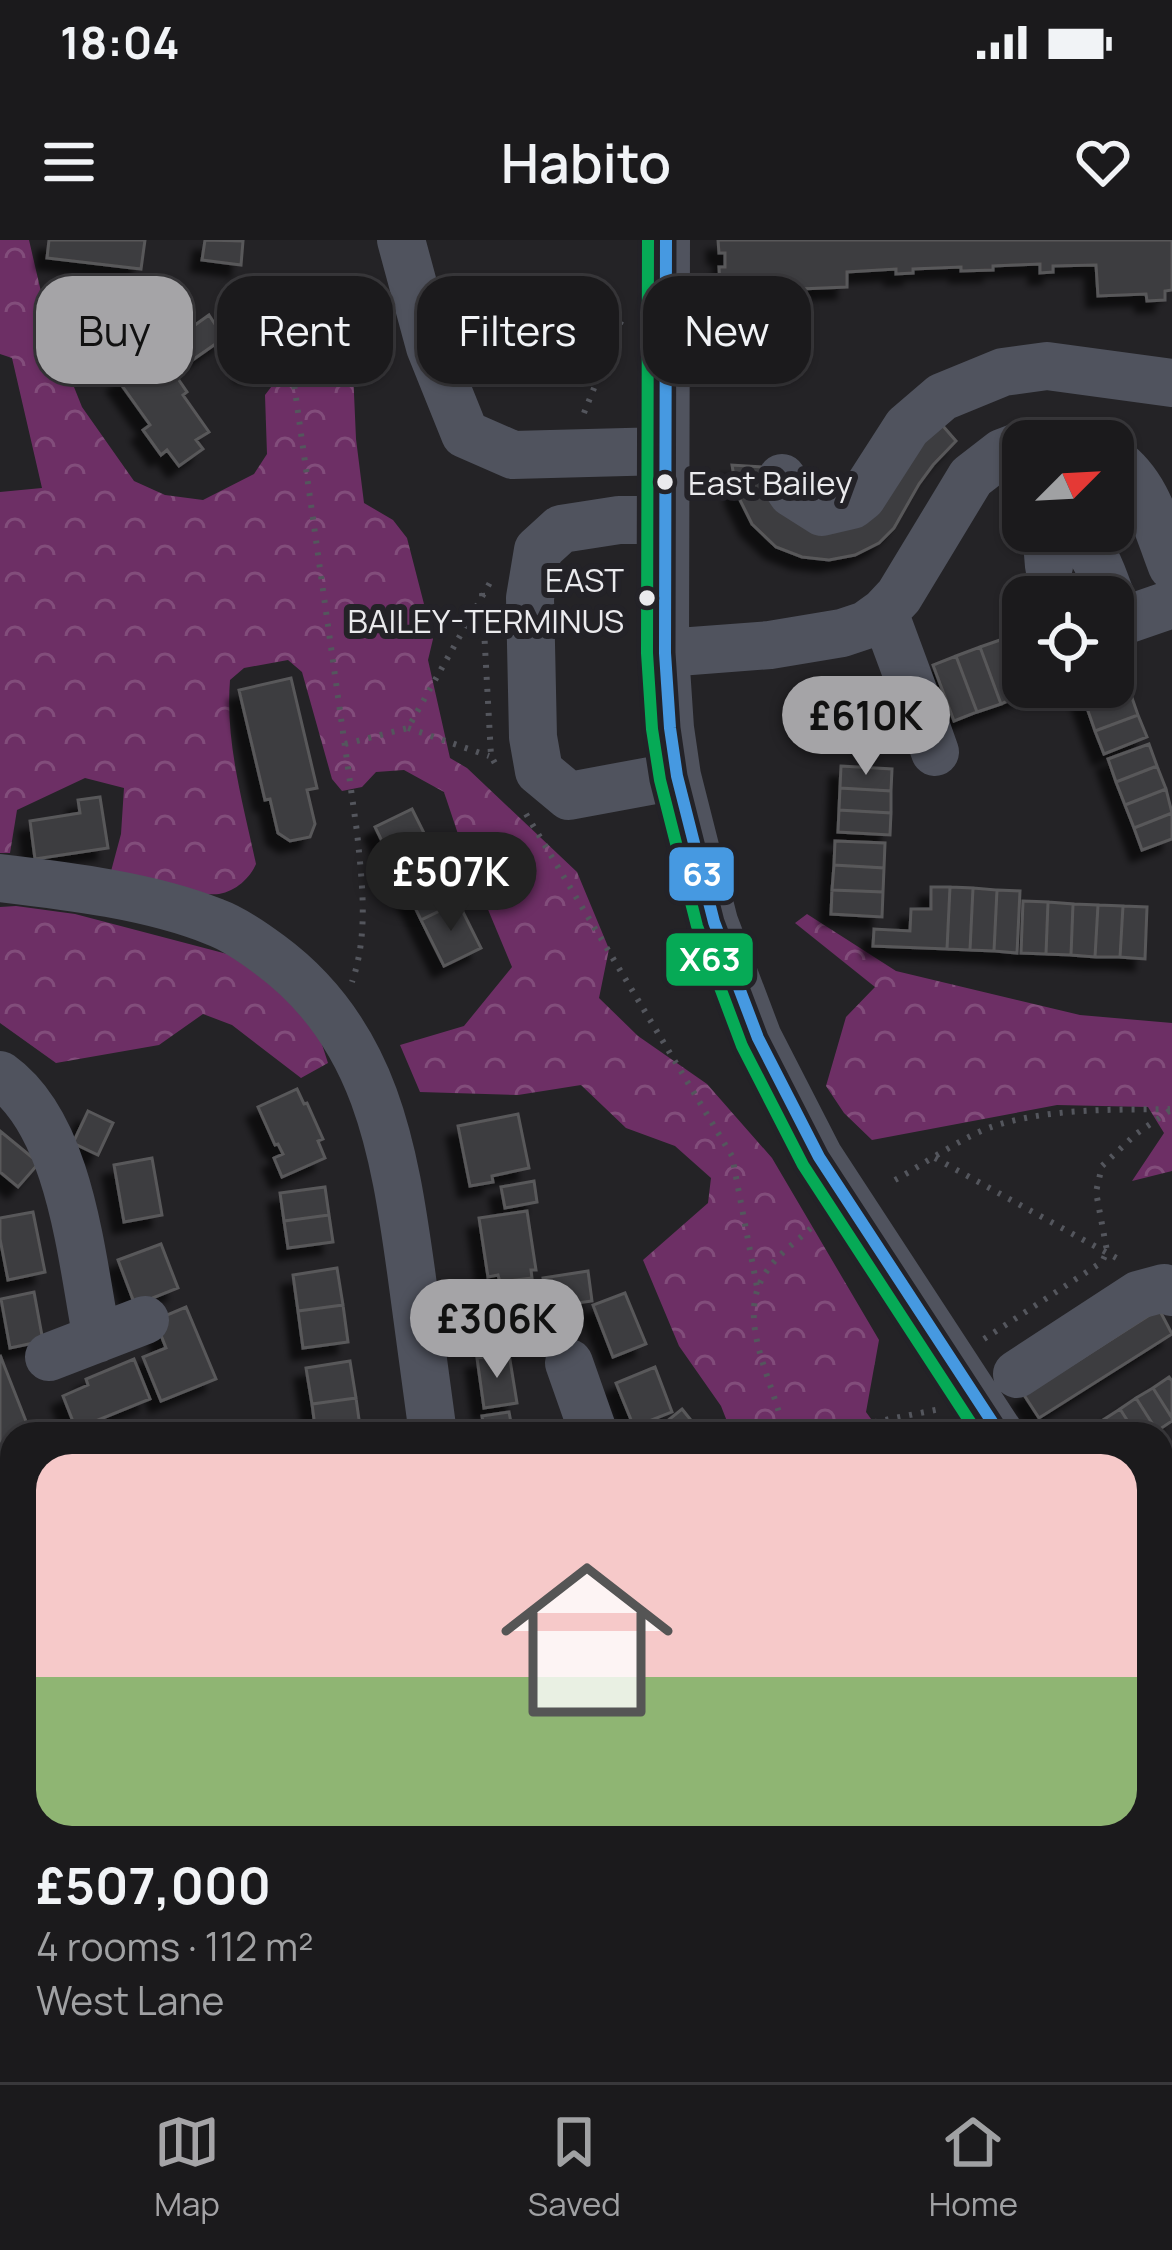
<!DOCTYPE html>
<html lang="en">
<head>
<meta charset="utf-8">
<style>
  body { margin:0; font-family:Manrope,sans-serif; background:#242325; color:#f1f3f6; height:100vh; display:flex; flex-direction:column; font-size:45px; white-space:nowrap }
  * { box-sizing:border-box; margin:0 }
  p { font-size:39px; color:#a0a1a3 }
  .icon { flex:none; width:66px; height:66px; fill:none; stroke:currentColor; stroke-width:2; stroke-linecap:round; stroke-linejoin:round }
  .map { position:relative; flex:1; overflow:hidden }
  .panel { position:absolute; left:0px; top:1182px; width:1173px; height:660px; display:flex; flex-direction:column; background:#1b1a1c; border-radius:36px 36px 0 0; box-shadow:0 3px 9px #0004,0 0 0 3px #39383b }
  .panel>* { flex:none }
  .banner { position:absolute; left:36px; top:36px; width:1101px; height:108px; display:flex; gap:24px }
  .needle { width:78px; rotate:66deg }
  .buttons { position:absolute; left:1002px; top:180px; display:grid; gap:24px }
  .buttons a { display:grid; place-items:center; width:132px; height:132px; border-radius:24px; background:#1b1a1c; box-shadow:0 3px 9px #0004,0 0 0 3px #39383b; font-size:60px }
  .price { position:absolute; translate:-50% -102px; padding:0 27px; border-radius:42px; background:#a5a4a7; color:#111; font-size:39px; line-height:78px; filter:drop-shadow(0 3px 6px #0008) }
  .price::after { content:''; position:absolute; left:50%; top:72px; width:36px; height:27px; margin-left:-18px; background:inherit; clip-path:polygon(0 0,100% 0,50% 100%) }
  .price.selected { background:#222; color:#fff }
  ul { padding:0; list-style:none }
  li { display:grid; align-content:center; gap:24px; height:636px; padding:0 36px }
  li+li { border-top:3px solid #39383b }
  li span { display:grid; place-items:center; height:372px; border-radius:36px; color:#555 }
  li>.icon { margin-inline-start:auto }
  span .icon { width:216px; height:216px; fill:#fffc; stroke-width:1 }
  li b { font-size:51px }
  .pill { padding:0 42px; border-radius:36px; background:#1b1a1c; box-shadow:0 3px 9px #0004,0 0 0 3px #39383b; font-size:42px; line-height:108px }
  .pill.selected { background:#a5a4a7; color:#111 }
  .status { display:flex; justify-content:space-between; align-items:center; height:84px; padding:0 60px; background:#1b1a1c; direction:ltr }
  .status svg { height:33px; fill:currentColor }
  header { display:flex; justify-content:space-between; align-items:center; height:156px; padding:0 36px; background:#1b1a1c; font-size:54px; font-weight:600 }
  .tabs { display:flex; justify-content:space-around; align-items:center; height:168px; border-top:3px solid #39383b; background:#1b1a1c; font-size:33px; color:#a0a1a3 }
  .tabs a { display:grid; justify-items:center; gap:6px }
  .tabs .selected { color:#a5a4a7 }
  .map>svg:first-child { display:block }
  .forest { fill:url(#forest-crowns) }
  .building { fill:#3e3d3f; stroke:#59585a; stroke-width:3; filter:url(#shadow) }
  .lines { fill:none; stroke-linecap:round; stroke-linejoin:round }
  .path { stroke:#54565d; stroke-width:6; stroke-dasharray:3 9; stroke-linecap:butt }
  .minor { stroke:#50535e; stroke-width:48 }
  .bus-1-casing { stroke:#232227; stroke-width:21 }
  .bus-2-casing { stroke:#232227; stroke-width:21 }
  .bus-1 { stroke:#4699e1; stroke-width:12 }
  .bus-2 { stroke:#06aa56; stroke-width:12 }
  .bus-dot { fill:#eaeaed; stroke:#232227; stroke-width:4.5 }
  .labels { text-anchor:middle; dominant-baseline:central; stroke-width:12; stroke-linejoin:round; paint-order:stroke }
  .bus-label { font-size:33px; fill:#eaeaed; stroke:#232227; text-anchor:start }
  .line-badge { stroke:#232227; stroke-width:4.5 }
  .badge-label { font-size:33px; text-anchor:middle; font-weight:bold; fill:#fff }
</style>
</head>
<body>
<div class="status"><b>18:04</b><svg viewBox="0 0 49 12"><path d="M0 12V9h3v3zM5 12V6h3v6zM10 12V3h3v9zM15 12V0h3v12zM26 1h20v11H26zM47 4h2v5h-2z"/></svg></div>
<header><svg class="icon" aria-label="menu" viewBox="0 0 24 24"><path d="M4 6h16M4 12h16M4 18h16"/></svg>Habito<svg class="icon" aria-label="heart" viewBox="0 0 24 24"><path d="M12 20l-8-8c-3-5 5-10 8-4 3-6 11-1 8 4z"/></svg></header>
<div class="map">
<svg width="1172" height="1842" viewBox="0 0 1172 1842">
  <defs>
    <pattern id="forest-crowns" width="20" height="18" patternUnits="userSpaceOnUse" patternTransform="scale(3)"><rect width="20" height="18" fill="#6d2f65"/><path d="M2 6a3 3 0 1 1 6 0M12 15a3 3 0 1 1 6 0" fill="none" stroke="#824d7b"/></pattern>
    <filter id="shadow"><feDropShadow dx="-11" dy="11" stdDeviation="3" flood-color="#0009"/></filter>
  </defs>
  <rect width="100%" height="100%" fill="#242326"/>
  <path class="forest" d="M0,0H29L48,82L82,167L134,241L165,255L203,260L254,234L267,214L265,155L285,129L298,78L317,69L340,93L353,131L356,199L364,263L393,280L407,298L433,399L428,420L450,518L467,528L577,632L609,709L599,758L638,796L707,844L772,918L879,1100L866,1172L882,1194H732L721,1166L679,1106L643,1020L708,963L711,938L675,906L626,888L581,845L518,855L420,852L400,805L464,786L512,727L464,612L444,552L404,530L376,532L362,547L342,551L332,539L302,432L288,420L244,428L230,440C225,502 243,563 256,624C250,638 236,651 219,654C197,657 134,640 110,635L121,594L124,548L85,538L17,570L10,613H0V252L42,248L12,118L0,114Z
    M16,666L75,674L231,715L284,752L317,789L328,823L301,838L232,785L203,774L159,805L56,823L0,783V667Z
    M807,674L896,731L1080,775L1172,783V931L1132,941L1164,893L1148,867L1057,865L872,900L844,873L826,846L846,777L875,747L795,683Z
    M12,1249V1590L0,1578V1253Z
    M1161,1532L1172,1550V1842H962L965,1830H1161Z
    M0,1725L12,1729V1830H459L460,1834L441,1842H0Z"/>
  <path class="building" d="M49,0H145L141,29L47,18Z
    M205,0L243,1L241,25L202,20Z
    M718,0H1172V50L1165,51V60L1147,61L1146,54L1098,56L1096,25L1053,26V32L1040,33V24L993,26V30L961,31V27L913,29V33L896,34V29L847,32V47L800,49V52L783,53V44L720,46L719,27H725V13H719Z
    M515,39L577,41L576,75L514,73Z
    M209,75L224,98L174,133L187,152L183,155L209,192L196,200L203,209L179,226L167,210L161,215L143,190L150,185L118,140Z
    M268,84L270,129L246,131L243,86Z
    M936,178L956,201L933,225L919,244L894,288L879,303L855,315L829,320L802,317L776,307L752,284L737,254L732,225L763,227L877,265Z
    M1023,391V447H1044L1024,454L1003,399Z
    M1003,399L1024,454L1001,464L980,407Z
    M980,407L1001,464L977,472L956,416Z
    M956,416L977,472L954,481L933,425Z
    M1121,429L1130,452L1087,468L1079,447H1113V432Z
    M291,438L317,548L307,550L315,584L310,597L290,601L278,593L270,559L265,560L239,450Z
    M1130,452L1138,475L1095,491L1087,468Z
    M1138,475L1147,497L1104,514L1095,491Z
    M1149,504L1157,526L1116,542L1108,519Z
    M841,526L892,529L891,551L840,548Z
    M1157,526L1166,549L1125,565L1116,542Z
    M840,548L891,551V573L839,570Z
    M1166,549L1172,573L1134,588L1125,565Z
    M100,557L108,608L35,619L30,581L80,573L78,560Z
    M412,569L435,615L398,634L375,587Z
    M839,570L891,573L890,595L838,592Z
    M1172,573V599L1142,610L1134,588Z
    M835,601L885,603L884,628L834,625Z
    M435,615L447,638L410,657L398,634Z
    M834,625L884,628L883,652L832,650Z
    M447,638L458,662L421,680L410,657Z
    M931,647H950L947,709L873,706L874,689L910,691L911,669H931Z
    M950,647L973,648L970,710L947,709Z
    M973,648L997,650L994,711L970,710Z
    M832,650L883,652L882,677L831,674Z
    M997,650L1020,651L1017,713L994,711Z
    M1023,661L1048,662L1046,714L1021,713Z
    M458,662L481,708L444,726L421,680Z
    M1048,662L1073,664L1071,715L1046,714Z
    M1073,664L1098,665L1095,717L1071,715Z
    M1098,665L1123,666L1120,717H1095Z
    M1123,666L1147,667L1145,719L1120,717Z
    M297,849L304,864L307,863L323,899L318,901L325,918L282,937L274,918L283,914L278,904L275,905L258,867Z
    M88,871L113,883L98,915L73,903Z
    M518,874L529,928L492,936L493,942L470,946L458,886Z
    M0,891L39,923L18,947L0,932Z
    M152,918L162,975L124,982L114,925Z
    M534,941L537,962L505,968L501,947Z
    M325,947L329,975L284,981L280,953Z
    M527,971L536,1030H531L532,1038L500,1042L498,1035L488,1037L479,978Z
    M33,972L45,1032L8,1040L0,999V978Z
    M329,975L333,1002L288,1008L284,981Z
    M161,1004L178,1048L135,1065L118,1020Z
    M337,1028L343,1065L298,1071L293,1035Z
    M588,1031L592,1061L547,1067L543,1038Z
    M34,1052L43,1101L10,1108L1,1059Z
    M625,1053L646,1104L613,1117L593,1065Z
    M529,1055L533,1079L519,1081L523,1103L489,1108L482,1062Z
    M343,1065L348,1102L303,1108L298,1071Z
    M186,1067L216,1139L161,1161L143,1117L166,1108L155,1080Z
    M1159,1069L1172,1094L1039,1178L1024,1155Z
    M509,1114L517,1163L484,1168L477,1118Z
    M0,1115L31,1194H12V1204L0,1209Z
    M134,1119L150,1159L76,1189L63,1156L88,1145L86,1139Z
    M350,1121L356,1158L312,1164L306,1128Z
    M655,1127L672,1172L634,1187L616,1143Z
    M1169,1137L1172,1141V1178L1153,1148Z
    M1153,1148L1172,1178V1181L1157,1191L1136,1158Z
    M356,1158L361,1194H316L312,1164Z
    M1136,1158L1157,1191L1152,1194H1136L1120,1169Z
    M682,1169L702,1194H651Z
    M1120,1169L1136,1194H1112L1103,1180Z
    M509,1172L513,1193L517,1194H485L482,1176Z
    M1172,1300V1342L1161,1324V1307Z
    M644,1830H678L681,1842H647Z
    M851,1830H873L877,1842H852Z"/>
  <g class="lines">
    <path class="path" d="M281,51L357,592C362,642 369,693 352,742
      M584,173L624,74
      M482,353L491,516L497,527
      M408,488L489,516
      M345,504L408,488L492,339
      M526,574L732,916L757,1047
      M935,918L1120,1020
      M895,940C924,924 964,896 994,886C1051,868 1111,870 1170,869
      M984,1099L1102,1022L1107,1011L1096,952L1102,926L1136,894L1172,869
      M784,1194C775,1140 731,1077 769,1028C780,1013 797,1001 811,988
      M815,1194L940,1169
      M1161,1789L1172,1778
      M1063,1830L1065,1842
      M336,1842L383,1830
      M1105,1842L1117,1830"/>
    <path class="minor" d="M401,0L430,107L465,194L513,215L664,211
      M666,0L665,413L670,488L677,536L714,682L758,798L819,917L1000,1194
      M1113,220C1148,245 1157,288 1172,326
      M782,238L792,253L822,272L852,265L862,257L907,187L942,157L1003,132L1047,126L1172,143
      M664,280H619L561,289L538,310L530,358L533,497L539,531L569,556L677,536
      M1049,326L1048,314L1057,302L1070,297C1096,306 1101,333 1111,357
      M1113,363L1120,382L1172,364
      M884,372L918,464
      M665,413L770,405L842,393L866,385L884,372L899,356L971,237L1002,213L1023,205
      M880,477L918,464L935,512
      M0,638C68,646 151,656 215,682C234,689 254,703 270,715C376,793 394,909 411,1031C418,1085 426,1140 433,1194
      M0,835C71,886 81,1017 97,1099
      M49,1117L145,1080
      M569,1123L594,1194
      M1017,1134L1138,1055L1164,1048L1172,1052
      M1161,1443L1172,1460
      M518,1830L520,1842
      M936,1842L938,1830"/>
    <defs>
      <path id="bus-1" d="M666,0L665,413L670,488L677,536L714,682L758,798L819,917L1000,1194"/>
      <path id="bus-2" d="M648,0L647,413L652,489L660,540L697,686L742,806L803,925L978,1194"/>
    </defs>
    <use href="#bus-1" class="bus-1-casing"/>
    <use href="#bus-2" class="bus-2-casing"/>
    <use href="#bus-1" class="bus-1"/>
    <use href="#bus-2" class="bus-2"/>
  </g>
  <g class="bus-dot">
    <circle cx="665" cy="242" r="10"/>
    <circle cx="647" cy="358" r="10"/>
  </g>
  <g class="labels">
    <g class="bus-label">
      <text x="688" y="242">East Bailey</text>
      <text x="624" y="339" text-anchor="end">EAST<tspan x="624" dy="41">BAILEY-TERMINUS</tspan></text>
    </g>
  </g>
  <g class="line-badge">
    <rect x="667" y="605" width="69" height="58" rx="12" fill="#4699e1"/>
    <rect x="664" y="691" width="91" height="57" rx="12" fill="#06aa56"/>
  </g>
  <g class="badge-label">
    <text x="702" y="646">63</text>
    <text x="710" y="731">X63</text>
  </g>
</svg>
<div class="buttons">
<a><svg class="needle" viewBox="-14 -14 28 28"><path d="M0-13l5 13h-10z" fill="#e53935"/><path d="M0 13l5-13h-10z" fill="#a0a1a3"/></svg></a>
<a><svg class="icon" aria-label="locate" viewBox="0 0 24 24"><circle cx="12" cy="12" r="6"/><path d="M12 2v4M12 18v4M2 12h4M18 12h4"/></svg></a>
</div>
<b class="price" style="left:866px;top:538px">£610K</b>
<b class="price selected" style="left:451px;top:694px">£507K</b>
<b class="price" style="left:497px;top:1141px">£306K</b>
<div class="banner">
<a class="pill selected">Buy</a>
<a class="pill">Rent</a>
<a class="pill">Filters</a>
<a class="pill">New</a>
</div>
<section class="panel">
<ul>
<li><span style="background:linear-gradient(#f6c9c9 60%,#8fb573 0)"><svg class="icon" aria-label="home" viewBox="0 0 24 24"><path d="M3 11l9-7 9 7M6 9v11h12V9"/></svg></span><div><b>£507,000</b><p>4 rooms · 112 m²</p><p>West Lane</p></div></li>
</ul>
</section>
</div>
<nav class="tabs">
<a class="selected"><svg class="icon" aria-label="map" viewBox="0 0 24 24"><path d="M3 6l6-2 6 2 6-2v14l-6 2-6-2-6 2zM9 4v14M15 6v14"/></svg>Map</a>
<a><svg class="icon" aria-label="saved" viewBox="0 0 24 24"><path d="M7 4h10v16l-5-4-5 4z"/></svg>Saved</a>
<a><svg class="icon" aria-label="home" viewBox="0 0 24 24"><path d="M3 11l9-7 9 7M6 9v11h12V9"/></svg>Home</a>
</nav>
</body>
</html>
